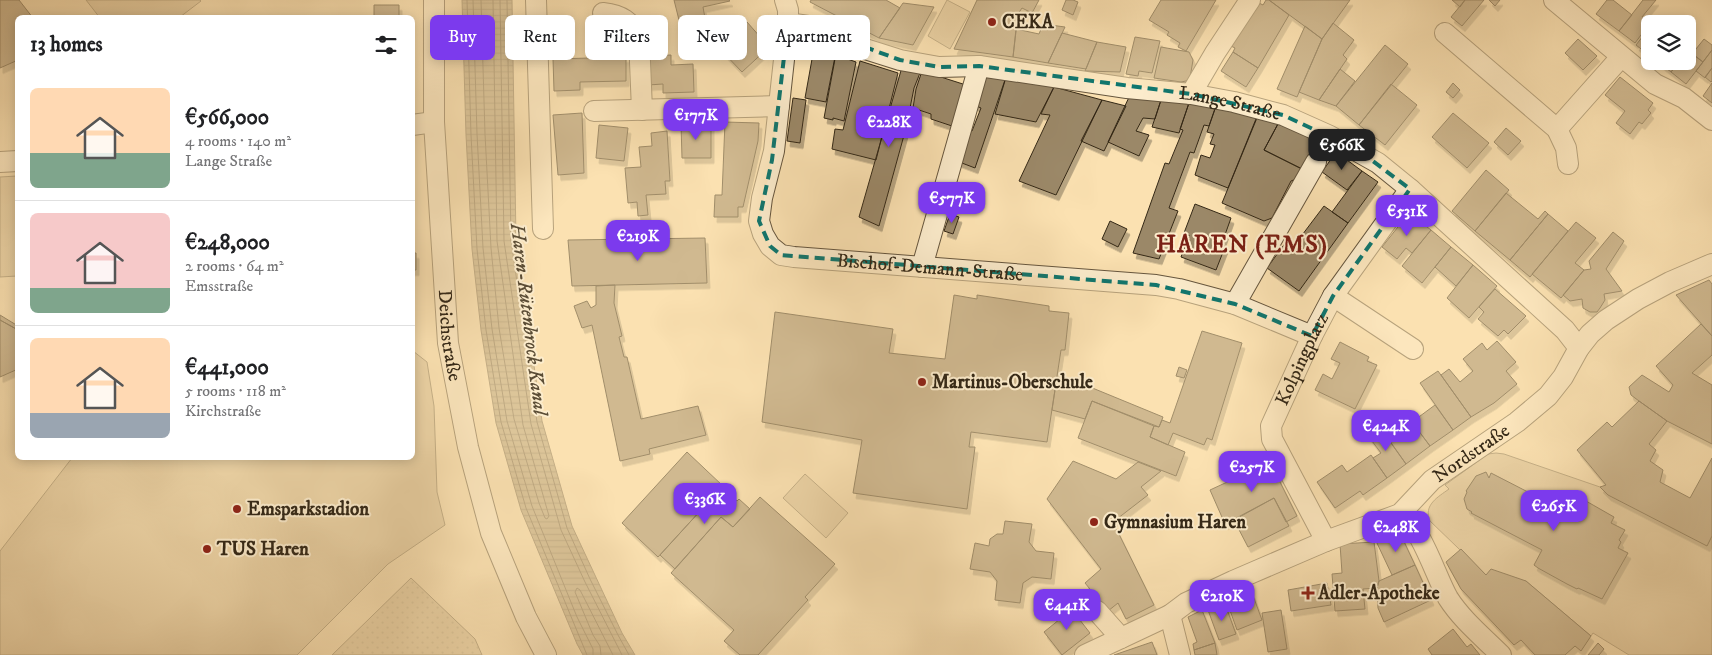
<!DOCTYPE html>
<html lang="en">
<head>
<meta charset="utf-8">
<style>
  body { margin:0; font-family:"IM FELL DW Pica",serif; background:#f2f2f2; color:#202124; height:100vh; display:flex; flex-direction:column; font-size:19px; white-space:nowrap }
  * { box-sizing:border-box; margin:0 }
  p { font-size:16px; color:#757577 }
  .icon { flex:none; width:28px; height:28px; fill:none; stroke:currentColor; stroke-width:2; stroke-linecap:round; stroke-linejoin:round }
  .map { position:relative; flex:1; overflow:hidden }
  .sheet { position:absolute; left:15px; top:15px; width:400px; height:445px; display:flex; flex-direction:column; background:#fff; border-radius:8px; box-shadow:0 2px 12px #0003 }
  .sheet>* { flex:none }
  .hud { position:absolute; left:430px; top:15px; width:475px; height:45px; display:flex; gap:10px }
  .fabs { position:absolute; left:1641px; top:15px; display:grid; gap:10px }
  .fabs a { display:grid; place-items:center; width:55px; height:55px; border-radius:8px; background:#fff; box-shadow:0 2px 12px #0003; font-size:25px }
  .price { position:absolute; translate:-50% -42px; padding:0 11px; border-radius:10px; background:#7c3aed; color:#fff; font-size:16px; line-height:32px; filter:drop-shadow(0 1px 2px #0008) }
  .price::after { content:''; position:absolute; left:50%; top:30px; width:15px; height:11px; margin-left:-8px; background:inherit; clip-path:polygon(0 0,100% 0,50% 100%) }
  .price.active { background:#222; color:#fff }
  ul { padding:0; list-style:none }
  li { display:flex; align-items:center; gap:15px; height:125px; padding:0 15px }
  li+li { border-top:1px solid #e0e0e0 }
  li span { display:grid; place-items:center; flex:none; width:140px; height:100px; border-radius:8px; color:#555 }
  li>.icon { margin-inline-start:auto }
  span .icon { width:60px; height:60px; fill:#fffc; stroke-width:1 }
  li b { font-size:21px }
  h2 { display:flex; justify-content:space-between; align-items:center; height:60px; padding:0 15px; font-size:21px }
  .chip { padding:0 18px; border-radius:8px; background:#fff; box-shadow:0 2px 12px #0003; font-size:18px; line-height:45px }
  .chip.active { background:#7c3aed; color:#fff }
  .map>svg:first-child { display:block }
  .grass { fill:url(#grass-dots); stroke:#867557 }
  .park { fill:#d9c297; stroke:#867557 }
  .water { fill:url(#water-rules); stroke:#837154 }
  .lines { fill:none; stroke-linecap:round; stroke-linejoin:round }
  .shore { stroke:#76654a; stroke-width:1 }
  .building { fill:#9b8867; stroke:#342817; filter:url(#shadow) }
  .minor-casing { stroke:#66563e; stroke-width:22 }
  .minor { stroke:#fceccc; stroke-width:20 }
  .marked { fill:none; stroke:#0f766e; stroke-width:4; stroke-dasharray:10 6; stroke-linejoin:round }
  .poi-dot { fill:#8f2418; stroke:#fceccc; stroke-width:2 }
  .labels { text-anchor:middle; dominant-baseline:central; stroke-width:4; stroke-linejoin:round; paint-order:stroke }
  .poi-label { font-size:19px; font-weight:bold; fill:#342817; stroke:#fceccc; text-anchor:start }
  .street-label { font-size:19px; fill:#342817; stroke:#fceccc }
  .water-label { font-size:20px; font-style:italic; fill:#5b4d36; stroke:#fceccc }
  .district-label { font-size:24px; font-weight:bold; letter-spacing:1px; fill:#7a1f14; stroke:#fceccc }
</style>
</head>
<body>
<div class="map">
<svg width="1712" height="655" viewBox="0 0 1712 655">
  <defs>
    <pattern id="grass-dots" width="8" height="8" patternUnits="userSpaceOnUse" patternTransform="scale(1.25)"><rect width="8" height="8" fill="#d9c297"/><path d="M2 2h.1M6 6h.1" fill="none" stroke="#bba781" stroke-width="1.8" stroke-linecap="round"/></pattern>
    <pattern id="water-rules" width="6" height="5" patternUnits="userSpaceOnUse" patternTransform="scale(1.25)"><rect width="6" height="5" fill="#b7a27d"/><path d="M0 2.5h6" fill="none" stroke="#968465"/></pattern>
    <filter id="shadow"><feDropShadow dx="3" dy="5.5" stdDeviation="0" flood-color="#0004"/></filter>
  </defs>
  <rect width="100%" height="100%" fill="#fbe1b1"/>
  <filter id="stains"><feTurbulence type="fractalNoise" baseFrequency=".004" numOctaves="4"/><feColorMatrix values="0 0 0 0 .2 0 0 0 0 .09 0 0 0 0 .02 0 0 0 .5 -.17"/></filter>
  <radialGradient id="worn" r=".72"><stop offset=".6" stop-color="#630" stop-opacity="0"/><stop offset="1" stop-color="#630" stop-opacity=".3"/></radialGradient>
  <path class="grass" d="M411,578L475,639L482,655H332Z"/>
  <path class="park" d="M86,0H200L201,1L180,17L100,18Z
    M947,0L970,12L950,49L928,36Z
    M17,176V276L0,277V177Z
    M413,351L427,362L434,406L437,492L445,525L388,564L297,655H0V551L72,458H412Z
    M1496,453L1504,454L1600,487L1712,536V655H1629L1593,633L1591,636L1526,581L1486,575L1430,521C1423,505 1438,497 1449,489L1445,485L1488,454Z
    M805,474L848,513L826,538L783,498Z"/>
  <path class="water" d="M462,0H512L516,240L542,421L572,526L622,633L635,655H583L577,644L521,510L496,423L481,330L472,249L466,135Z"/>
  <g class="lines">
    <path class="shore" d="M467,0L471,135L477,249L486,330L501,422L526,508L587,655
      M473,0L477,134L483,248L492,329L507,421L532,506L577,617L593,649V655
      M481,0L485,134L491,248L499,328L514,419L539,503L545,518L547,519L549,516L523,425L497,241L493,0
      M500,0L504,241L531,424L561,530L585,582L622,655
      M507,0L511,240L537,422L567,528L590,579L618,635L629,655
      M601,655L600,646L593,635L575,592L577,588L580,590L613,655"/>
  </g>
  <path class="building" d="M0,0H19L33,18H18V60L0,68Z
    M674,0H729L730,1L703,7L705,18L680,24Z
    M811,0H886L900,8L879,38L810,2Z
    M977,0H1039L1032,13L1022,8L1018,14L1013,57L954,49Z
    M1066,0H1073L1078,2L1073,15L1062,10Z
    M1161,0H1216L1186,51L1178,47L1180,43L1167,35L1169,32L1149,20Z
    M1266,0H1269L1289,15L1258,68L1233,52L1235,48L1231,46L1259,3L1263,5Z
    M1269,0H1350L1322,39Z
    M1452,0H1465L1460,7Z
    M1465,0H1484L1462,26L1451,17Z
    M1489,0H1500L1495,6Z
    M1607,0H1613L1632,15L1619,31L1596,14Z
    M1643,0H1656L1642,17L1650,23L1635,43L1619,31Z
    M903,3L934,7L913,45L879,38Z
    M374,5H399V18H374Z
    M1658,16L1668,24H1652Z
    M747,22L769,47L742,72L719,48Z
    M1333,23L1354,40L1343,55L1347,59L1319,100L1299,92L1322,39Z
    M1043,24L1065,27L1048,63L1013,57L1016,29L1039,34Z
    M1305,26L1322,39L1297,97L1277,89Z
    M1650,27V56L1636,45Z
    M1062,33L1097,42L1086,69L1048,63Z
    M1135,37L1160,41L1152,73L1139,71L1138,76L1126,74Z
    M1578,39L1597,56L1583,70L1565,53Z
    M1688,39L1694,43L1688,51Z
    M1704,39L1712,45V50L1703,62L1692,54Z
    M1097,42L1126,47L1120,72L1085,71Z
    M1385,45L1408,64L1359,125L1336,106Z
    M1161,47L1189,52L1193,60L1190,78L1186,81L1181,82L1154,78Z
    M814,48L836,52L826,102L805,98Z
    M1688,50L1703,62L1686,84L1671,72L1680,61H1688Z
    M1712,50V68L1705,78L1696,71Z
    M1233,52L1258,68L1246,87L1221,71Z
    M671,55V65L693,64L694,92L663,93V84L648,85L647,56Z
    M839,56L856,62L844,121L833,118V120L824,118L835,59Z
    M626,57V81L580,82V90L554,91L553,59Z
    M860,61L898,73L876,160L832,149L835,129L843,130Z
    M1657,61H1680L1671,72Z
    M902,67L920,73L914,88L906,128L879,226L859,217Z
    M1712,68V81L1711,82L1705,77Z
    M1340,69L1355,81L1336,106L1319,100Z
    M922,71L966,85L952,126L931,119V114L913,108L916,89Z
    M986,71L1007,74L975,168L954,160L964,128L972,131L981,108L974,105Z
    M1007,74L1054,87L1036,122L995,114Z
    M1620,77L1653,103L1648,110L1651,113L1642,124L1639,122L1630,134L1616,123L1625,111L1605,95Z
    M1453,83L1460,90L1453,98L1446,92Z
    M1712,83V103L1703,96Z
    M1391,84L1417,105L1385,145L1359,125Z
    M1054,87L1102,100L1056,195L1019,181L1050,115L1041,114Z
    M1131,93L1162,97L1155,119L1143,118L1136,131L1149,135L1139,156L1108,142Z
    M1162,97L1190,100L1179,133L1152,127Z
    M793,98L806,100L800,143L787,141Z
    M1102,100L1126,106L1104,151L1081,141Z
    M1190,100L1217,103L1209,126L1204,125L1194,153L1190,152L1169,208L1178,211L1159,259L1133,253L1165,163L1169,164L1183,130L1180,129Z
    M1217,103L1260,109L1228,188L1195,175L1201,155L1210,158L1215,145L1210,144L1214,134L1207,132Z
    M582,113L584,173L558,175L553,115Z
    M1259,113L1279,122L1264,150L1302,169L1296,179L1291,181L1272,218L1264,221L1222,203Z
    M1453,113L1489,143L1467,168L1432,137Z
    M725,122L759,123L758,141L743,207H738V217H714L715,195H722Z
    M1279,122L1316,141L1302,169L1264,150Z
    M711,123V158H682L681,124Z
    M599,125L628,128L624,161L596,158Z
    M1506,128L1521,141L1508,155L1494,142Z
    M667,131L670,181H665L666,194L646,195L648,215L638,216L637,202L628,203L625,168L641,167L639,147L652,146L651,133Z
    M1336,152L1362,171L1347,190L1322,172Z
    M1486,170L1509,190L1475,231L1452,211Z
    M1362,171L1378,182L1348,223L1332,212Z
    M1506,193L1538,219L1545,211L1548,214L1510,260L1475,231Z
    M1195,204L1231,218L1221,246L1225,247L1216,270L1181,257L1189,235L1184,233Z
    M1324,206L1348,223L1299,291L1267,268L1286,242L1293,247Z
    M1409,213L1431,230L1412,253L1406,248L1397,259L1382,247Z
    M950,214L959,217L953,234L944,231Z
    M1548,214L1568,231L1530,277L1510,260Z
    M1110,221L1127,229L1118,247L1102,239Z
    M1576,222L1596,238L1575,263L1584,270L1561,298L1532,274Z
    M1431,230L1451,247L1422,283L1402,266Z
    M1613,232L1624,241L1606,269L1622,291L1604,294L1605,300L1600,308L1597,312H1590L1583,308L1582,299L1570,301L1563,295L1584,270L1591,269L1589,261Z
    M705,238L707,283L572,286L568,240Z
    M1451,247L1473,265L1456,286L1435,267Z
    M412,253H416V270H412Z
    M1473,265L1497,286L1469,318L1447,298Z
    M1709,280L1712,284V336L1676,295Z
    M615,285L614,303L622,336L619,337L624,357H627L641,419L698,406L706,435L649,449L650,454L620,461L592,325L582,328L574,306L587,301L591,308L596,305V286Z
    M1495,289L1526,316L1508,334L1504,330L1498,336L1478,319L1484,312L1479,307Z
    M954,295L977,299V295L1049,306V311L1069,313L1065,350H1061L1047,442L971,432L969,447H975L967,509L853,493L862,440L762,422L775,312L893,329L889,353L945,359Z
    M0,315L18,326V330L0,320Z
    M0,320L18,330V369L0,377Z
    M1701,324L1712,336V355L1692,373L1712,385V444L1667,421L1639,401L1631,395L1629,387L1642,375L1669,392L1673,385L1656,366Z
    M1202,331L1242,343L1212,440L1207,438L1204,445L1173,433L1168,445L1150,437L1154,426L1159,427L1162,420L1170,423Z
    M1497,341L1516,362L1506,371L1517,384L1494,403L1471,417L1441,375L1449,369L1460,382L1473,371L1463,359L1482,343L1487,350Z
    M1340,342L1369,357L1367,361L1377,365L1355,409L1315,390L1323,374L1332,379L1340,363L1331,359Z
    M1179,367L1187,370L1184,378L1176,376Z
    M1438,371L1471,417L1453,430L1420,383Z
    M1057,377L1090,387L1163,417L1159,427L1092,401L1085,419L1052,410Z
    M1092,401L1154,426L1150,437L1185,452L1176,476L1078,438Z
    M1639,401L1667,421L1649,444L1656,450L1650,461L1663,470L1660,482L1690,498L1712,458V536L1707,546L1608,495L1600,487L1606,485L1577,450L1607,422L1612,427Z
    M1435,405L1453,430L1430,446L1412,422Z
    M1412,422L1430,446L1406,464L1388,439Z
    M1378,424L1406,464L1387,478L1373,458L1381,453L1366,433Z
    M687,452L723,486L658,557L622,523Z
    M1371,455L1387,478L1363,495L1360,491L1335,508L1317,482L1342,465L1347,472Z
    M1258,460L1281,471L1278,478L1297,516L1286,522L1274,498L1225,524L1210,490L1251,471Z
    M1073,461L1116,479L1138,462L1161,471L1141,487L1148,495L1113,522L1154,605L1126,619L1118,603L1108,611L1085,583L1101,569L1047,499Z
    M1486,472L1489,478L1491,473L1563,510L1570,495L1586,501L1614,517L1611,523L1625,530L1619,540L1621,542L1618,548L1628,553L1602,599L1578,588L1577,589L1567,584L1538,568L1534,565L1542,550L1471,513L1472,512L1467,509L1464,499L1467,492L1466,491L1476,476Z
    M722,487L737,501L739,499L750,509L733,527L721,517L675,569L660,555Z
    M760,497L835,564L805,597L808,600L758,655H740L724,641L734,630L671,573L721,517L733,527Z
    M1274,498L1289,526L1248,547L1234,520Z
    M1005,521L1032,524L1029,542L1036,551L1054,553L1051,579L1032,577L1023,583L1020,603L995,600L997,581L990,572L970,569L975,543L989,546L990,539L997,534H1003Z
    M1399,531L1415,565L1392,575L1376,541Z
    M1374,542L1379,581L1377,588L1363,589L1365,609L1335,611L1332,574L1342,573L1340,544Z
    M1461,549L1486,575L1491,569L1526,581L1591,636L1581,651L1575,646L1565,655H1535L1521,640L1514,645L1461,589L1446,562Z
    M1415,565L1431,600L1384,622L1378,608L1377,588L1379,581Z
    M1327,583L1331,605L1291,611L1288,590Z
    M1252,593L1262,620L1237,630L1227,602Z
    M1225,604L1236,634L1219,640L1208,610Z
    M1069,606L1090,633L1062,655L1044,632L1060,619L1058,615Z
    M1202,610L1215,643L1194,650L1193,644L1197,642L1188,617Z
    M1281,610L1287,649L1268,652L1262,613Z
    M1453,629L1467,647L1471,644L1480,655H1432L1428,649Z
    M1152,642L1157,655H1114Z
    M1215,643L1217,655H1195L1194,650Z
    M1598,643L1604,649L1599,655H1588Z"/>
  <g class="lines">
    <defs>
      <g id="minor">
        <path id="s1" d="M434,0V122L448,343L468,447L491,533L526,617L546,655"/>
        <path d="M536,0L543,229"/>
        <path id="s2" d="M785,0L788,10V23L774,151L762,198L759,221L763,234L770,246L781,255L794,257L1156,285L1179,289L1235,304L1312,336"/>
        <path d="M1554,0L1655,84L1684,98L1712,120"/>
        <path d="M603,13C621,15 631,21 639,38L642,110"/>
        <path id="s3" d="M788,23L808,26L843,42L900,60L939,67L979,66L1127,88L1191,94L1234,102L1283,115L1330,136L1378,163L1410,189L1565,330L1579,348"/>
        <path d="M1445,33L1557,129L1566,148L1568,164"/>
        <path d="M1191,94L1215,53L1250,0"/>
        <path d="M594,111L779,106"/>
        <path d="M412,125L434,122"/>
        <path d="M1557,129L1621,57"/>
        <path d="M0,162L18,161"/>
        <path d="M922,267L979,66"/>
        <path d="M1333,296L1413,349"/>
        <path d="M1235,304L1316,162"/>
        <path d="M1400,514C1421,526 1436,577 1448,598C1462,620 1483,637 1501,655"/>
        <path id="s4" d="M1326,541L1272,439L1271,426L1312,336L1333,296L1410,189"/>
        <path d="M1097,611L1121,638"/>
        <path d="M1170,615L1180,655"/>
        <path id="s5" d="M1085,655L1170,615L1186,603L1233,581L1326,541L1400,514L1432,480L1517,422L1548,396L1563,377L1579,348L1590,334L1606,320L1638,299L1670,282L1712,264"/>
      </g>
    </defs>
    <use href="#minor" class="minor-casing"/>
    <use href="#minor" class="minor"/>
  </g>
  <path d="M0 0H1712V655H0ZM788,23L808,26L900,60L939,67L979,66L1191,94L1283,115L1358,150L1410,189L1333,296L1312,336L1235,304L1156,285L781,255L770,246L759,221L772,160Z" fill="#fbe1b1" fill-opacity=".55" fill-rule="evenodd"/>
  <path class="marked" d="M788,23L808,26L900,60L939,67L979,66L1191,94L1283,115L1358,150L1410,189L1333,296L1312,336L1235,304L1156,285L781,255L770,246L759,221L772,160Z"/>
  <g class="poi-dot">
    <circle cx="992" cy="22" r="5"/>
    <circle cx="922" cy="382" r="5"/>
    <circle cx="237" cy="509" r="5"/>
    <circle cx="1094" cy="522" r="5"/>
    <circle cx="207" cy="549" r="5"/>
    <path d="M1305.5 585.5h5v5h5v5h-5v5h-5v-5h-5v-5h5z"/>
  </g>
  <g class="labels">
    <g class="poi-label">
      <text x="1002" y="22">CEKA</text>
      <text x="932" y="382">Martinus-Oberschule</text>
      <text x="247" y="509">Emsparkstadion</text>
      <text x="1104" y="522">Gymnasium Haren</text>
      <text x="217" y="549">TUS Haren</text>
      <text x="1318" y="593">Adler-Apotheke</text>
    </g>
    <g class="street-label">
      <text stroke="none"><textPath href="#s3" startOffset="452">Lange Straße</textPath></text>
      <text stroke="none"><textPath href="#s2" startOffset="415">Bischof-Demann-Straße</textPath></text>
      <text stroke="none"><textPath href="#s1" startOffset="336">Deichstraße</textPath></text>
      <text stroke="none"><textPath href="#s4" startOffset="202">Kolpingplatz</textPath></text>
      <text stroke="none"><textPath href="#s5" startOffset="440">Nordstraße</textPath></text>
    </g>
    <g class="water-label">
      <text transform="translate(528 319) rotate(83)">Haren-Rütenbrock Kanal</text>
    </g>
    <g class="district-label">
      <text x="1242" y="245">HAREN (EMS)</text>
    </g>
  </g>
  <rect width="100%" height="100%" filter="url(#stains)"/>
  <rect width="100%" height="100%" fill="url(#worn)"/>
</svg>
<div class="fabs">
<a><svg class="icon" aria-label="layers" viewBox="0 0 24 24"><path d="M12 4l9 5-9 5-9-5zM3 14l9 5 9-5"/></svg></a>
</div>
<b class="price" style="left:696px;top:141px">€177K</b>
<b class="price" style="left:889px;top:148px">€228K</b>
<b class="price active" style="left:1342px;top:171px">€566K</b>
<b class="price" style="left:952px;top:224px">€577K</b>
<b class="price" style="left:1407px;top:237px">€531K</b>
<b class="price" style="left:638px;top:262px">€219K</b>
<b class="price" style="left:1386px;top:452px">€424K</b>
<b class="price" style="left:1252px;top:493px">€257K</b>
<b class="price" style="left:705px;top:525px">€336K</b>
<b class="price" style="left:1554px;top:532px">€265K</b>
<b class="price" style="left:1396px;top:553px">€248K</b>
<b class="price" style="left:1222px;top:622px">€210K</b>
<b class="price" style="left:1067px;top:631px">€441K</b>
<div class="hud">
<a class="chip active">Buy</a>
<a class="chip">Rent</a>
<a class="chip">Filters</a>
<a class="chip">New</a>
<a class="chip">Apartment</a>
</div>
<section class="sheet">
<h2>13 homes<svg class="icon" aria-label="filters" viewBox="0 0 24 24"><path d="M4 7h16M4 17h16"/><circle cx="9" cy="7" r="2"/><circle cx="15" cy="17" r="2"/></svg></h2>
<ul>
<li><span style="background:linear-gradient(#ffd9b3 65%,#7fa58c 0)"><svg class="icon" aria-label="home" viewBox="0 0 24 24"><path d="M3 11l9-7 9 7M6 9v11h12V9"/></svg></span><div><b>€566,000</b><p>4 rooms · 140 m²</p><p>Lange Straße</p></div></li>
<li><span style="background:linear-gradient(#f6c9c9 75%,#7fa58c 0)"><svg class="icon" aria-label="home" viewBox="0 0 24 24"><path d="M3 11l9-7 9 7M6 9v11h12V9"/></svg></span><div><b>€248,000</b><p>2 rooms · 64 m²</p><p>Emsstraße</p></div></li>
<li><span style="background:linear-gradient(#ffd9b3 75%,#9aa5b1 0)"><svg class="icon" aria-label="home" viewBox="0 0 24 24"><path d="M3 11l9-7 9 7M6 9v11h12V9"/></svg></span><div><b>€441,000</b><p>5 rooms · 118 m²</p><p>Kirchstraße</p></div></li>
</ul>
</section>
</div>
</body>
</html>
